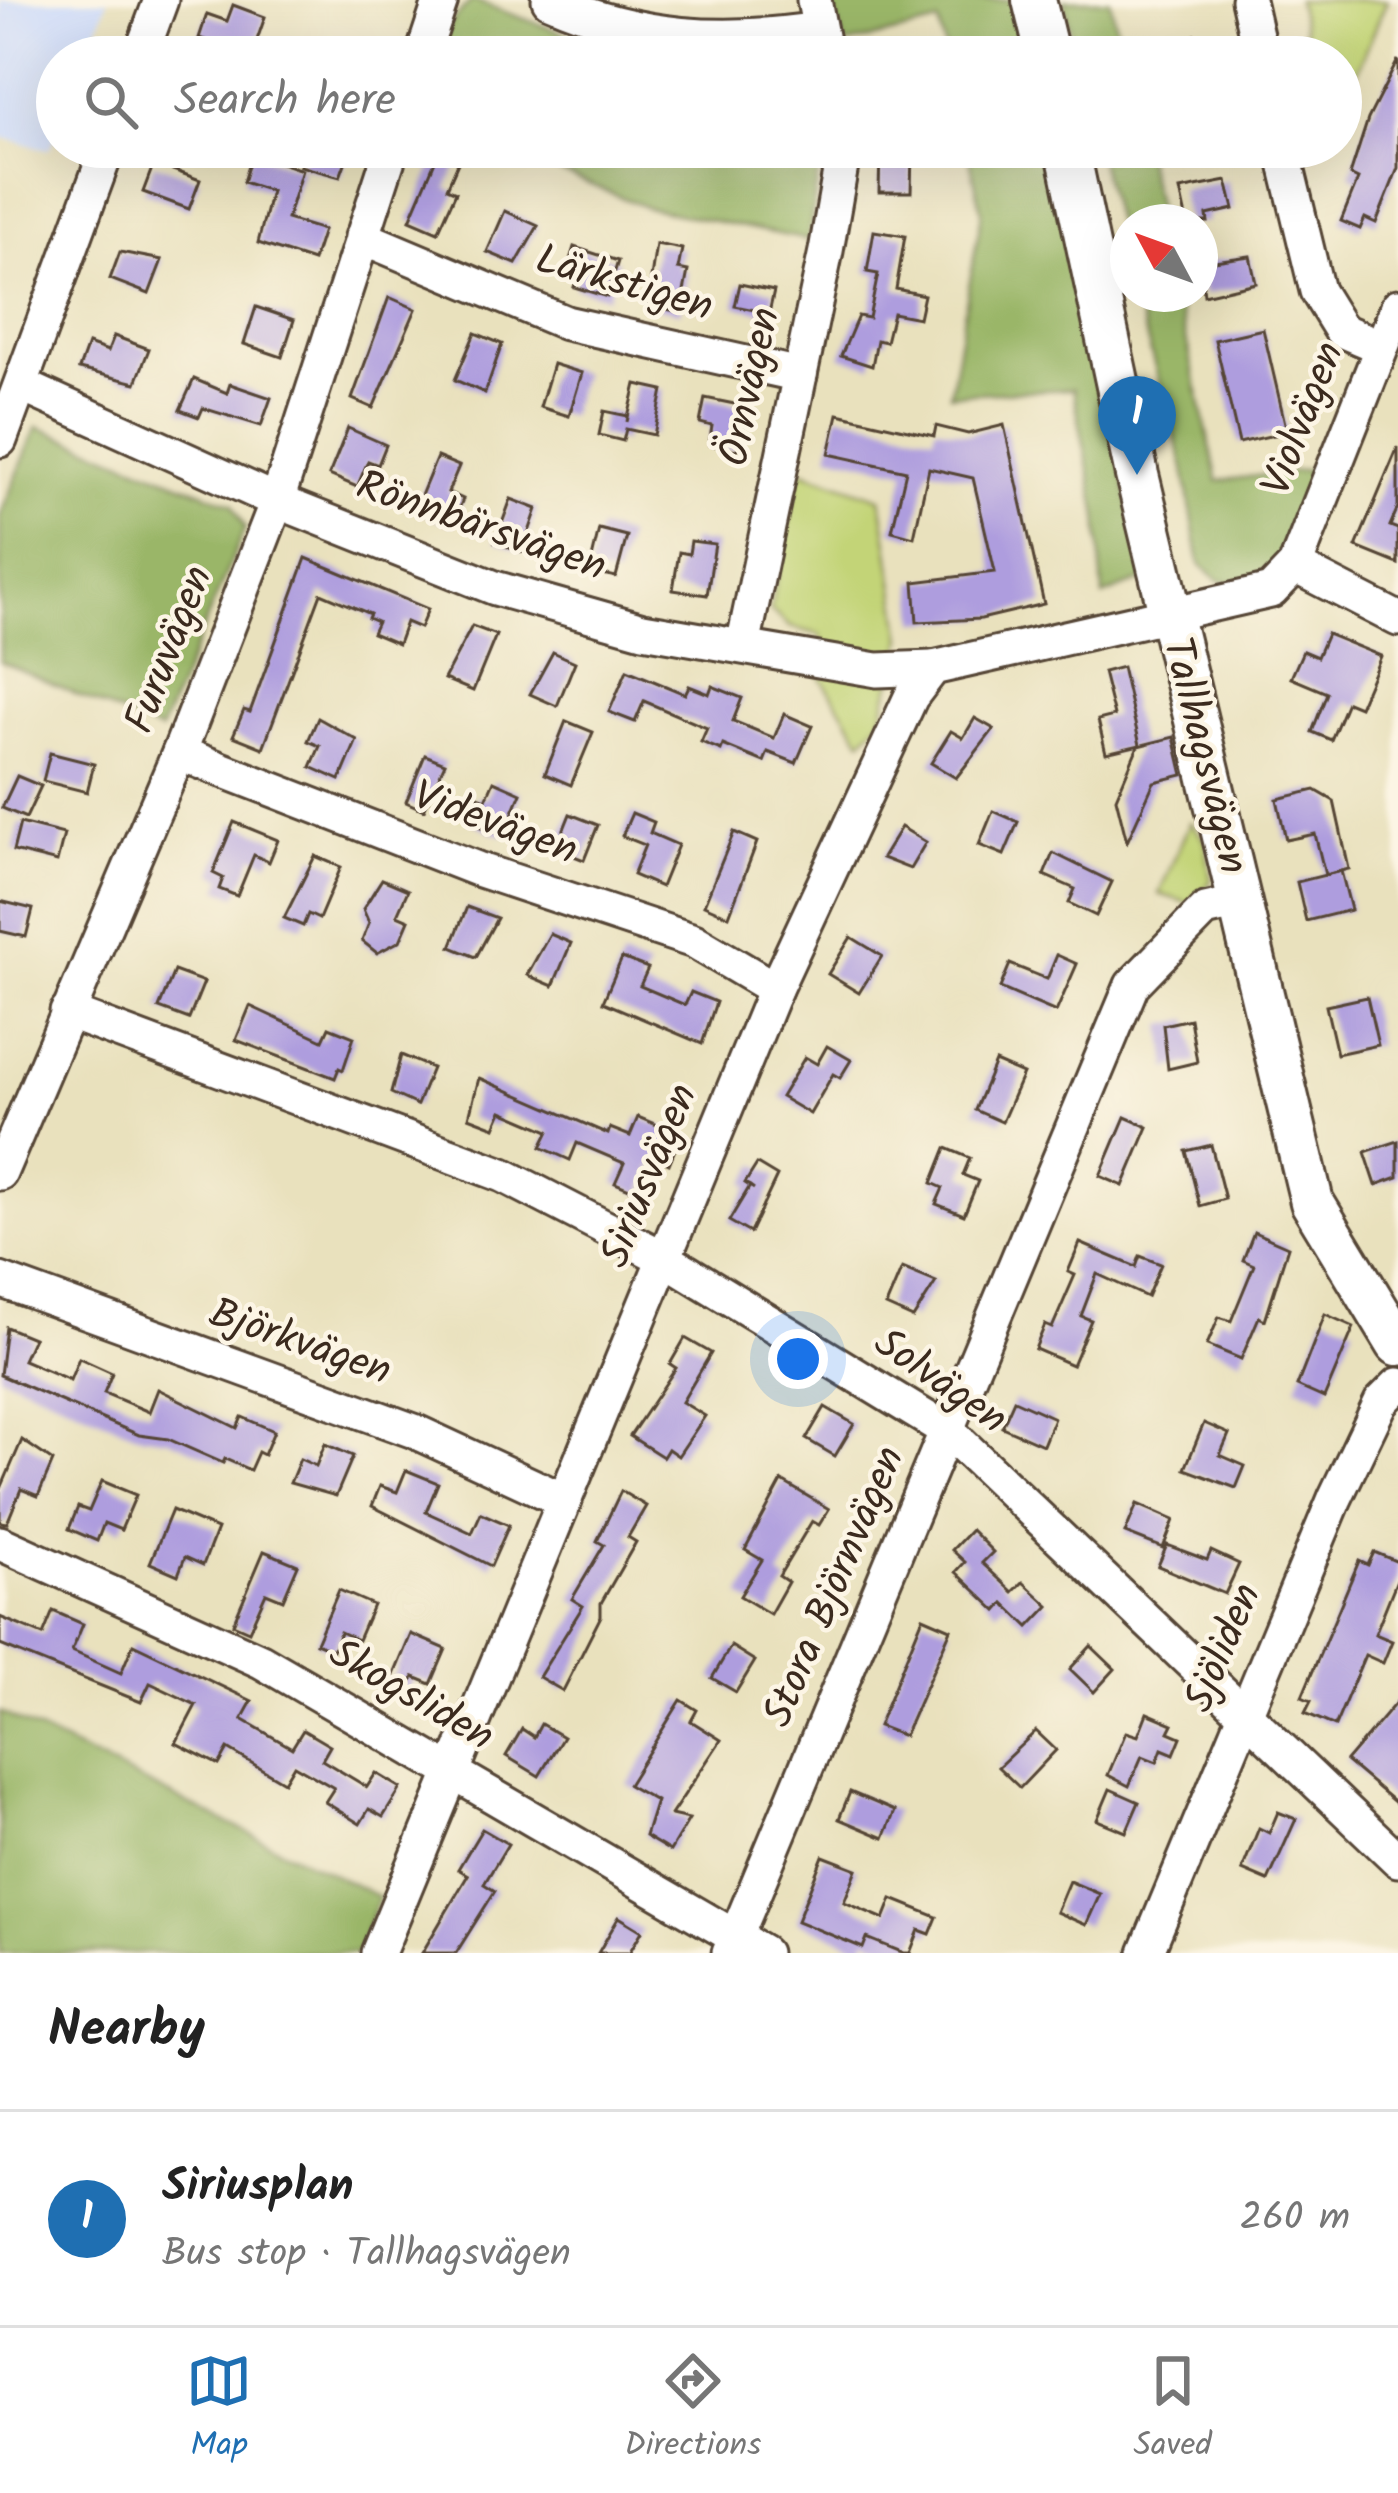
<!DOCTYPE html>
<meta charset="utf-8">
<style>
:root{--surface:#fff;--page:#f2f2f2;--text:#222;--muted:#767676;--line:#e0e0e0;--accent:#1f6fb2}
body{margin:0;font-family:Kalam,sans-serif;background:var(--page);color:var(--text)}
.compass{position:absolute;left:1110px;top:204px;width:108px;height:108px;border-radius:50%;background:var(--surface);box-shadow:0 12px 48px #0002;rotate:311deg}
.you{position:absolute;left:798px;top:1359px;width:42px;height:42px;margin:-30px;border:9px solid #fff;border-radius:50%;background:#1a73e8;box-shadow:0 0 0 18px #1a73e833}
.badge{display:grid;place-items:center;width:78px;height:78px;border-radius:50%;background:var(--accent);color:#fff;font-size:39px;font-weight:700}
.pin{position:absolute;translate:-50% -99px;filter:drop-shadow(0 3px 6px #0008)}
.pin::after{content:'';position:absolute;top:63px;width:42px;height:36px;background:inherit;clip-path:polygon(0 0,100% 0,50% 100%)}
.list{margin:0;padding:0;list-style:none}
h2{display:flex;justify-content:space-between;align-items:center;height:156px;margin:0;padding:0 48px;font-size:51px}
h2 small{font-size:39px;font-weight:400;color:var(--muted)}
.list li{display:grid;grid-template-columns:78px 1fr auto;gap:36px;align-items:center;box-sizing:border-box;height:216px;padding:0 48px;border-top:3px solid var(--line)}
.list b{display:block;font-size:45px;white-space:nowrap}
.list p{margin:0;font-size:39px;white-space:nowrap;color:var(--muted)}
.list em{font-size:39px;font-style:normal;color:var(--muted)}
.icon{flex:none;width:66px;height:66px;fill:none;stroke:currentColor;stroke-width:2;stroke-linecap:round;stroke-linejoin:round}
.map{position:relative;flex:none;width:1398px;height:1953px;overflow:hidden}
.search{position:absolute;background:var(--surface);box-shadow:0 12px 48px #0002;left:36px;right:36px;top:36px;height:132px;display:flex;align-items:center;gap:30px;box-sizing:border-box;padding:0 42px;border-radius:66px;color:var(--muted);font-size:45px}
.sheet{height:372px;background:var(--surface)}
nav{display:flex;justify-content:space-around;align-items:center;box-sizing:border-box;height:168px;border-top:3px solid var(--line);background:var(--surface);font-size:33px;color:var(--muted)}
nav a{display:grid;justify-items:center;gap:6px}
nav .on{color:var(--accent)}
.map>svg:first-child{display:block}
.built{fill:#cddbfa}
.green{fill:#c3d477;stroke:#7f7f4a;stroke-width:3}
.forest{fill:#9ab668;stroke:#6a7043;stroke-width:3}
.building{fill:#ae9dde}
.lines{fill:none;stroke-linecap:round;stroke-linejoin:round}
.minor-casing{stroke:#554536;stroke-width:39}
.major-casing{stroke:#554536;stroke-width:48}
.minor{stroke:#fff;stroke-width:33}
.major{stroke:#fff;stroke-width:42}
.labels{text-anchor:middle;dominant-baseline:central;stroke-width:9;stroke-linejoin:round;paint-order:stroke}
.street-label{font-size:42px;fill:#3b2a1e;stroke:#fcf5e5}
</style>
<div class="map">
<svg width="1398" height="1953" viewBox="0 0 1398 1953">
<rect width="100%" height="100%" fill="#fcf5e5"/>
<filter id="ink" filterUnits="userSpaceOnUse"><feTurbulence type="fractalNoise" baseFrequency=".00833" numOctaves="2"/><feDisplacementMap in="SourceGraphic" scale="24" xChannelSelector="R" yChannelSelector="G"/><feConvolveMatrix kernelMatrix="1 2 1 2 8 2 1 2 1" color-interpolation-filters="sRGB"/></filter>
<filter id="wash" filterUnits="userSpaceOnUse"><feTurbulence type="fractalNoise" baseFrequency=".004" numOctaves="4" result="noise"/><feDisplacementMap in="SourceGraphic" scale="48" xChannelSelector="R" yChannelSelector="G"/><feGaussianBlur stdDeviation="2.7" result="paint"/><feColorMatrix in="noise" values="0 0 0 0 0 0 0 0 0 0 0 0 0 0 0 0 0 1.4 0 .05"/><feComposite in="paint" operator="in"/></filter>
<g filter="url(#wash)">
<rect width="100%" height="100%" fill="#e9e1bd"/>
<!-- built -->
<path class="built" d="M0 0H108L86 57H57V129L49 150 0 137Z"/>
<!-- green -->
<g class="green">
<path d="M1297 0H1387L1341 109V57H1310Z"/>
<path d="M800 470 881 498 903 639 881 719 862 740 820 676 821 635 790 627 770 610Z"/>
<path d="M1190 822 1205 840 1211 881 1192 904 1159 894Z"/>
</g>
<!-- forest -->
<g class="forest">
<path d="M472 0 585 41 707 57H440L449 25Z"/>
<path d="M831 0H1018L1033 57H947L939 23 845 45Z"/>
<path d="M1064 0H1110L1123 57H1076Z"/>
<path d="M500 147H822L808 240 645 207Z"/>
<path d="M967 147H1053L1145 579 1103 596 1098 515 1073 389 950 394 982 212Z"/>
<path d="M1096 147H1143L1160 222H1128V272Z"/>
<path d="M1134 294H1176L1218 481 1311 469 1289 558 1259 583 1220 581 1200 564 1184 468Z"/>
<path d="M37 427 233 504 245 528 160 731 0 661V516Z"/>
<path d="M0 1712 379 1897 357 1953H0Z"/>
</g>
<g id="blocks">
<!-- building -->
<g class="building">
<path d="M233 5 265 17 251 57 216 52 219 45 199 38 207 14 227 21Z"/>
<path d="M1195 35 1200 57H1137L1136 49Z"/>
<path d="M1398 60V168L1376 223 1365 218 1360 229 1341 221 1358 179 1350 175 1368 119Z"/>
<path d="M307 147H351L340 177 300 166Z"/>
<path d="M441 147H465L447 188 456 192 438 232 410 220Z"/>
<path d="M880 151H912L911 192H879Z"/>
<path d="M252 153 302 170 287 219 323 230 313 261 258 243 271 191 243 182Z"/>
<path d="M154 163 200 180 189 209 143 192Z"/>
<path d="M1227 181 1234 209 1207 215 1208 222H1187L1180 190Z"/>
<path d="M505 211 538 226 516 264 487 252Z"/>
<path d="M874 231 905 236 896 289 924 295 919 318 893 313 886 342 877 340 872 366 841 356 858 316 869 318 878 274 867 272Z"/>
<path d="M656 244 682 249 678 269 688 271 680 312 647 305Z"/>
<path d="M574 247 618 261 607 297 574 287 580 270 568 266Z"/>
<path d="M120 252 162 260 149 294 110 279Z"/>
<path d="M1250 256 1256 283 1204 295 1200 263Z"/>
<path d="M740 284 774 291 769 313 735 306Z"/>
<path d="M389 297 416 309 373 408 352 399Z"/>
<path d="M256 307 294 320 282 357 244 344Z"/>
<path d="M1263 329 1287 432 1239 443 1215 340Z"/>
<path d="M475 333 502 344 485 393 455 380Z"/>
<path d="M114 336 149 349 136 383 79 369 88 344 108 351Z"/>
<path d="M553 364 582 373 569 416 540 407Z"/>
<path d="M194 379 227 393 230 384 271 398 261 426 203 408 199 417 180 410Z"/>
<path d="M636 384 663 390 654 435 626 429 623 441 599 435 604 411 628 416 627 422Z"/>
<path d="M705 398 749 407 737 450 709 445 712 426 700 423Z"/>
<path d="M838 414 934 436 936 426 968 434 1004 425 1044 604 981 619 917 622 914 582 995 572 973 478 929 468 914 537 892 531 906 471 829 454Z"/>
<path d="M348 428 386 445 378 465 368 461 357 487 329 475Z"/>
<path d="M1398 447V507L1390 526 1398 529V564L1356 547Z"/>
<path d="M437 457 459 466 448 492 463 499 452 525 415 510Z"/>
<path d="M511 499 537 509 522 552 495 542Z"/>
<path d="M599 529 627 536 616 577 589 571Z"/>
<path d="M691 541 715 544 707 595 673 590 679 552 689 554Z"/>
<path d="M306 558 428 609 420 628 406 622 398 644 372 633 377 622 368 618 370 614 321 593 263 748 233 736 244 710 250 712Z"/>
<path d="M472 626 496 635 473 691 444 679Z"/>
<path d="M1327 634 1381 656 1359 707 1347 702 1331 740 1312 732 1327 693 1291 678 1303 651 1317 657Z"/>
<path d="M553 652 575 662 557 706 530 694Z"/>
<path d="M1122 667 1140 745 1106 753 1098 720 1114 716 1103 672Z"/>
<path d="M627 670 685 694 689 686 709 694 712 686 742 698 733 721 774 738 784 714 812 726 796 763 768 752 764 762 723 745 721 750 701 742 707 728 644 701 635 722 609 712Z"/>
<path d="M318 718 357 740 340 780 311 767 320 746 308 741Z"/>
<path d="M975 718 994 729 956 778 931 763 951 731 963 738Z"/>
<path d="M566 721 593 732 571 785 545 774Z"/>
<path d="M1174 737 1183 775 1154 782 1127 842 1116 798 1138 746Z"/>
<path d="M50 753 94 764 87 792 43 781Z"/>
<path d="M425 755 445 763 424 810 406 802Z"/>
<path d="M17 776 41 786 26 818 2 808Z"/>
<path d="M494 781 521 793 503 836 468 821 478 796 486 799Z"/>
<path d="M1315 790 1334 801 1349 869 1325 875 1315 834 1286 840 1277 799Z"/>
<path d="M993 811 1018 822 1004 855 979 845Z"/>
<path d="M632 813 654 822 650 833 678 845 661 887 633 875 645 845 622 836Z"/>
<path d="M570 814 598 825 584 860 556 849Z"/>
<path d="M234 822 278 840 269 862 254 855 237 896 219 889 223 878 213 873Z"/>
<path d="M20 823 64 834 57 862 13 851Z"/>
<path d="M901 827 926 842 910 869 882 858Z"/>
<path d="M734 832 757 842 729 916 704 905Z"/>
<path d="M1053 853 1112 882 1096 916 1069 903 1075 889 1044 875Z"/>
<path d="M315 856 341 867 319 919 308 914 303 926 284 918Z"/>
<path d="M1341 871 1351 910 1306 921 1297 882Z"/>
<path d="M382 879 408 890 397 915 409 920 400 941 377 953 362 941 369 923 363 909Z"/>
<path d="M0 901 33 909 26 937 0 931Z"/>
<path d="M467 907 497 918 476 957 451 947Z"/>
<path d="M550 934 571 943 553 986 527 975Z"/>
<path d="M851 937 882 956 859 993 828 974Z"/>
<path d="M1057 955 1077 964 1056 1012 1000 988 1010 964 1047 979Z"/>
<path d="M622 958 648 968 640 986 685 1005 691 992 716 1002 702 1044 603 1002Z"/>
<path d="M174 971 204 982 189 1019 159 1008Z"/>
<path d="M1367 997 1378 1045 1337 1054 1326 1006Z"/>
<path d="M250 1006 323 1040 329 1027 354 1037 343 1070 339 1068 335 1078 236 1040Z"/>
<path d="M1190 1019 1197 1062 1168 1069 1163 1025Z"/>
<path d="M827 1046 851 1060 840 1078 833 1074 810 1114 781 1097 805 1057 817 1064Z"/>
<path d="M401 1055 432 1068 417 1105 391 1093Z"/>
<path d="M995 1062 1023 1074 1002 1122 975 1110Z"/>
<path d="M479 1078 608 1134 610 1128 630 1136 638 1117 681 1135 669 1164 656 1158 641 1194 615 1183 624 1163 577 1143 570 1160 541 1147 549 1131 502 1111 495 1127 469 1117Z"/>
<path d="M1125 1117 1148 1127 1123 1186 1100 1176Z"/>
<path d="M1398 1141V1177L1376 1185 1365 1152Z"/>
<path d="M1211 1145 1225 1199 1200 1206 1186 1151Z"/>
<path d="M946 1148 970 1158 963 1175 978 1181 964 1215 936 1204 943 1188 932 1183Z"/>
<path d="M757 1164 777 1176 750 1233 729 1221 750 1186 754 1189 745 1183Z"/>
<path d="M1254 1232 1288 1247 1265 1320 1259 1317 1241 1359 1207 1345 1219 1317 1231 1321 1254 1265 1243 1260Z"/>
<path d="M1080 1243 1136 1267 1140 1256 1161 1264 1147 1297 1097 1274 1081 1316 1091 1320 1072 1365 1035 1349 1045 1325 1052 1328 1075 1275 1068 1272Z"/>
<path d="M902 1268 936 1282 913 1318 886 1306Z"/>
<path d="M1325 1314 1354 1327 1324 1398 1297 1386Z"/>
<path d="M6 1327 33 1338 23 1360 70 1380 79 1358 112 1373 104 1393 149 1412 158 1389 237 1428 242 1417 274 1431 264 1455 258 1452 250 1470 225 1459 223 1463 168 1439 139 1435 0 1375Z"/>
<path d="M685 1338 711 1353 682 1402 705 1416 678 1456 668 1449 663 1457 630 1436 676 1368 670 1364Z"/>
<path d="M1014 1400 1054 1418 1043 1445 1002 1427Z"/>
<path d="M825 1407 854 1424 835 1456 806 1439Z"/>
<path d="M1204 1423 1229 1434 1220 1455 1245 1466 1236 1488 1185 1469Z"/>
<path d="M22 1440 53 1461 38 1496 21 1489 7 1523 0 1522V1491Z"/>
<path d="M325 1444 353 1456 336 1496 290 1483 300 1459 316 1466Z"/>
<path d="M406 1470 438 1483 426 1512 472 1533 481 1513 509 1525 491 1566 372 1506 380 1486 397 1492Z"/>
<path d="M102 1481 136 1495 121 1530 104 1523 97 1541 69 1529 78 1507 89 1511Z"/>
<path d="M782 1481 829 1509 819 1525 812 1521 779 1576 788 1582 770 1614 740 1596 762 1560 745 1550Z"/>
<path d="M621 1491 646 1506 628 1537 636 1542 601 1603V1616L563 1691 539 1677 583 1606 572 1599 604 1545 597 1541Z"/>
<path d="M1137 1504 1174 1520 1163 1548 1125 1533Z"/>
<path d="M172 1510 217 1529 203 1565 185 1557 178 1575 150 1563Z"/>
<path d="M971 1530 993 1552 982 1563 1013 1592 1023 1582 1049 1606 1029 1627 1004 1603 997 1611 956 1572 965 1562 952 1550Z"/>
<path d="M1167 1545 1207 1560 1211 1551 1239 1564 1225 1594 1158 1566Z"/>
<path d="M264 1551 298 1565 283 1600 266 1593 249 1631 233 1624Z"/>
<path d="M1374 1552 1398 1562V1577L1375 1634 1392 1641 1383 1663 1365 1655 1335 1726 1305 1713 1311 1701 1302 1697 1359 1561 1368 1565Z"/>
<path d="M339 1590 373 1605 358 1640 340 1632 333 1650 316 1643Z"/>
<path d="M53 1611 83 1624 72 1651 121 1673 133 1644 252 1701 242 1719 292 1748 303 1730 330 1746 322 1760 367 1787 376 1773 401 1788 383 1817 369 1809 360 1824 325 1802 334 1788 294 1765 284 1782 228 1749 219 1765 176 1743 196 1705 150 1683 141 1702 0 1645V1617L43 1635Z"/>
<path d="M923 1617 951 1629 904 1736 878 1726Z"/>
<path d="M411 1634 446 1649 431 1684 414 1677 406 1694 389 1687Z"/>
<path d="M731 1646 755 1661 736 1692 712 1678Z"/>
<path d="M1091 1646 1115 1669 1094 1692 1070 1669Z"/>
<path d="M681 1700 697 1710 691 1721 721 1740 671 1815 689 1819 670 1851 645 1836 656 1801 628 1785Z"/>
<path d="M1398 1700V1805L1346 1761Z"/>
<path d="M1147 1713 1173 1724 1169 1732 1181 1737 1174 1754 1162 1749 1157 1762 1142 1756 1129 1786 1108 1775 1126 1732 1138 1736Z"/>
<path d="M541 1724 563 1737 539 1776 506 1756 522 1729 534 1737Z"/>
<path d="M1036 1731 1056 1750 1020 1788 998 1767Z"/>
<path d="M1110 1789 1139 1802 1126 1832 1097 1820Z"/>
<path d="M850 1792 895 1811 884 1838 839 1819Z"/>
<path d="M1278 1812 1296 1819 1268 1881 1242 1870 1259 1828 1269 1833Z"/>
<path d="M482 1829 508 1844 484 1884 495 1891 456 1953H422L468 1875 458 1869Z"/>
<path d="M823 1856 857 1869 844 1902 884 1919 892 1899 937 1917 930 1934 919 1930 910 1953H904L867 1938 863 1948 797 1921Z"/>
<path d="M1069 1881 1100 1894 1086 1925 1056 1912Z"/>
<path d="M619 1917 642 1931 629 1953H598Z"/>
</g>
</g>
</g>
<g filter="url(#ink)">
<use href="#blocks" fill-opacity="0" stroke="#554536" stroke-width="3"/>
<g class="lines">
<defs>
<g id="minor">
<path d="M549 0C638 39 724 43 818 29"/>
<path d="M814 0 825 57"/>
<path d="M1248 0 1261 57"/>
<path d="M140 57 161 0"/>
<path d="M422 57 441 0"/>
<path d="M1282 147 1317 291 1341 330 1381 347"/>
<path d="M362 237 566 323 800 375"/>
<path d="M23 386 277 501 495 588 643 630 877 670 933 668"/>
<path d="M0 440 108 147"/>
<path d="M1295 566 1398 619"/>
<path d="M743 646 826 251 841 166 838 147"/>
<path d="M179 753 477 869 694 941 775 989"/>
<path d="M67 1012 503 1175 664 1258 949 1432 1398 1860"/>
<path d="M0 1173 179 753 277 501 392 147"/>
<path d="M0 1280 414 1431 565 1501"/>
<path d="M0 1543 261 1661 763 1953"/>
<path d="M378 1953 775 989 911 697 933 668 1271 591 1295 566 1398 306"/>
<path d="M729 1953 1132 985 1205 910 1240 902"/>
<path d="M1146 1953 1335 1498 1381 1402 1398 1385"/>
</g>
<g id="major">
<path d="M1034 0 1048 57"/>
<path d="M1067 147 1137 475 1312 1202 1398 1344"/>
</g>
</defs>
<!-- minor casing -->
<use href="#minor" class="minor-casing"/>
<!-- major casing -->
<use href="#major" class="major-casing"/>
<!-- minor -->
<use href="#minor" class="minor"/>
<!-- major -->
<use href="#major" class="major"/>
</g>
</g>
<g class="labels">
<!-- street labels -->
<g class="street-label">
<text transform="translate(624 284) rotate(16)">Lärkstigen</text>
<text transform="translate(751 387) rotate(-78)">Örnvägen</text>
<text transform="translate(1304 419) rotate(-69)">Violvägen</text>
<text transform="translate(481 527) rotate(19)">Rönnbärsvägen</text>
<text transform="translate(170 650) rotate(-69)">Furuvägen</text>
<text transform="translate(1204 756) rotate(76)">Tallhagsvägen</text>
<text transform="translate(495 824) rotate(20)">Videvägen</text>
<text transform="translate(650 1176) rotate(-68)">Siriusvägen</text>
<text transform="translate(300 1343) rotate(19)">Björkvägen</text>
<text transform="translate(940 1382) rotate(35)">Solvägen</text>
<text transform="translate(835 1587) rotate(-67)">Stora Björnvägen</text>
<text transform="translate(1224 1648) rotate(-67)">Sjöliden</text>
<text transform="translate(411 1696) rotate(30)">Skogsliden</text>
</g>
</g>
</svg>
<svg class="compass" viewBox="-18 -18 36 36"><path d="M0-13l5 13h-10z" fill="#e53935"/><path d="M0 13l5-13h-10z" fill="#767676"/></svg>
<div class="you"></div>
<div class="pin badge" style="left:1137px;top:475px">1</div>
<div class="search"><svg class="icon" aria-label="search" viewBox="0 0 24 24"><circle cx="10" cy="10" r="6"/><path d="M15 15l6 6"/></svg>Search here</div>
</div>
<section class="sheet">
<h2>Nearby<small></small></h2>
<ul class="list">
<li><span class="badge">1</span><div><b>Siriusplan</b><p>Bus stop · Tallhagsvägen</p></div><em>260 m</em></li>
</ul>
</section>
<nav>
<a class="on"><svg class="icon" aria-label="map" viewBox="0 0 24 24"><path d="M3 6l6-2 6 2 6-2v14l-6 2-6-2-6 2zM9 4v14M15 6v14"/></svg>Map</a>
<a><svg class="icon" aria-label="directions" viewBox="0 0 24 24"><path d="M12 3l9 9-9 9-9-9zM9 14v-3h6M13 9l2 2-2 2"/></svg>Directions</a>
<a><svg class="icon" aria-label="saved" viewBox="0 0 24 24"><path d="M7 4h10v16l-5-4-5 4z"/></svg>Saved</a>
</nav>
